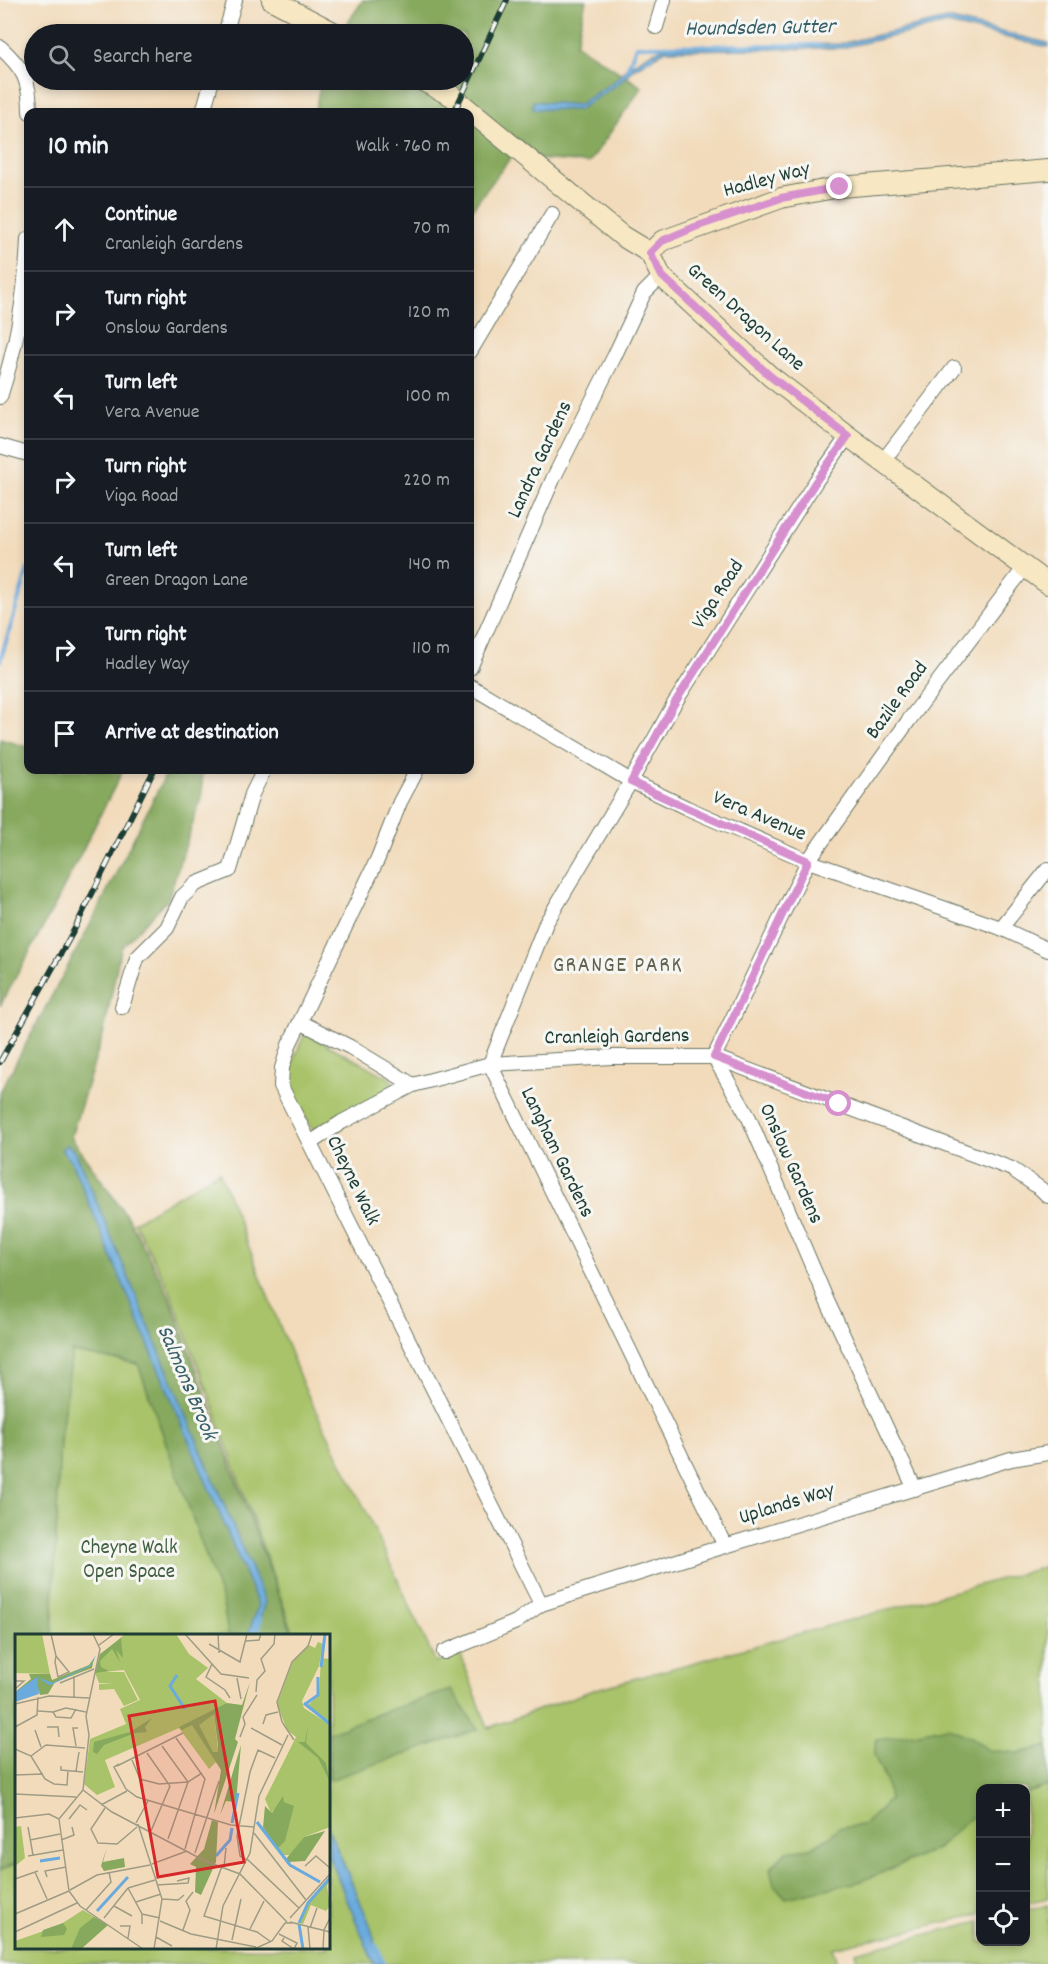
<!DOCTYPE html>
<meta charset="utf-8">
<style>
:root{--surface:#171b24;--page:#242831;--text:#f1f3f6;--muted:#9ea1a6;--line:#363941}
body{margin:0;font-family:Dekko,sans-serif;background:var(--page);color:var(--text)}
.controls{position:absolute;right:18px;bottom:18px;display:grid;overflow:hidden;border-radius:12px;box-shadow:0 3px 9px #0003}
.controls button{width:54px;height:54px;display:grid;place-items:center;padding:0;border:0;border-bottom:2px solid var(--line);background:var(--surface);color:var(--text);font:30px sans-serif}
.stop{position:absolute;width:18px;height:18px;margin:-14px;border:4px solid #d690ce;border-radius:50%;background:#fff}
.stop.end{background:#d690ce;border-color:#fff;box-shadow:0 2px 6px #0008}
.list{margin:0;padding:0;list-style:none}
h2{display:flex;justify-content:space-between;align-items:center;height:78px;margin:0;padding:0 24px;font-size:26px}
h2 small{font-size:20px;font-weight:400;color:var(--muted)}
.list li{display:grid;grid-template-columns:39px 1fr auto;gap:18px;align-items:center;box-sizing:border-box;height:84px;padding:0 24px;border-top:2px solid var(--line)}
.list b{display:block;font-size:22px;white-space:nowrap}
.list p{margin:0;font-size:20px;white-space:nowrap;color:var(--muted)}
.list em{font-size:20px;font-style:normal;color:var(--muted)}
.icon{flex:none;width:33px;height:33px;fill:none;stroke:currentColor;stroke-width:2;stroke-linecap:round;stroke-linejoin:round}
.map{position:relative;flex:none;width:1048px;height:1964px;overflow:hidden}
.search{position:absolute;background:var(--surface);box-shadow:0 3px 9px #0003;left:24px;top:24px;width:450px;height:66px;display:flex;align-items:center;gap:15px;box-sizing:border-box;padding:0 21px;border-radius:33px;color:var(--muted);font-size:22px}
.panel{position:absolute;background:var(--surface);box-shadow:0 3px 9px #0003;left:24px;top:108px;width:450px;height:666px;border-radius:12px}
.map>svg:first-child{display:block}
.green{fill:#a8c369;stroke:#64804e;stroke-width:1.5}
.forest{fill:#86a95d;stroke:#527348;stroke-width:1.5}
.water{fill:#6aaadd;stroke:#447488;stroke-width:1.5}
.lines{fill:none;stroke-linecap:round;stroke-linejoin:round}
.stream{stroke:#6aaadd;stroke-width:4}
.street-casing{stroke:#697463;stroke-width:16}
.secondary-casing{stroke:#697463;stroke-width:22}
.street{stroke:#fff;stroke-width:14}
.secondary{stroke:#f7e8c3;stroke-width:20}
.rail-casing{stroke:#1f3d34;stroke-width:6}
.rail{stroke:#f6f6f2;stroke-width:4;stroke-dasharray:11;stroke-linecap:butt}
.route{stroke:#d690ce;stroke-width:8}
.labels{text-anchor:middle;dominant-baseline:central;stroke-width:6;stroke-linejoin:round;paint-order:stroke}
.street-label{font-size:21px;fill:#1f3d34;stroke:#f6f6f2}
.park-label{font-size:21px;fill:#415e41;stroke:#f6f6f2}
.water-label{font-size:22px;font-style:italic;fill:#365e67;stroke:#f6f6f2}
.neighbourhood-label{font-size:22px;letter-spacing:1.5px;fill:#646350;stroke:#f6f6f2}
.inset-river{fill:none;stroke:#6aaadd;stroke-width:3}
.inset-road{fill:none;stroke:#9e9c85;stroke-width:1.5}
.view{fill:#d62828;fill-opacity:0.15;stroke:#d62828;stroke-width:3}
.inset-edge{fill:none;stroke:#1f3d34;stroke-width:3}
</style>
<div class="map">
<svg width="1048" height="1964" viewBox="0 0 1048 1964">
<rect width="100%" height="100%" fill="#f6f6f2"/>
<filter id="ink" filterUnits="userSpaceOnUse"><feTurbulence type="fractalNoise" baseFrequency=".0167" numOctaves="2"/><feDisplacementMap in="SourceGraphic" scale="12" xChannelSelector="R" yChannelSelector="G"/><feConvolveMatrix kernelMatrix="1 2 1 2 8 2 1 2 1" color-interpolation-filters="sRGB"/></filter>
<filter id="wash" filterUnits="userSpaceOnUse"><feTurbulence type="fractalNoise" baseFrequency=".008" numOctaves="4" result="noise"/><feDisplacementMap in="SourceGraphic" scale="24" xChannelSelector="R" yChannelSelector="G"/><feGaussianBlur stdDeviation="1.35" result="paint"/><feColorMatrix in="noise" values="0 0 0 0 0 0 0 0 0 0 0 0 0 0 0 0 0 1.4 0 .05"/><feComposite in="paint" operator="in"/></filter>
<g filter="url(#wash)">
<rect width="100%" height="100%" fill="#f2dbbb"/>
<!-- green -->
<g class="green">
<path d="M305 1033 388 1077 395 1085 393 1093 313 1131C303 1112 288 1091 291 1069 293 1057 301 1044 305 1033Z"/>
<path d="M219 1171 303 1385 365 1509 436 1663 460 1653 488 1728 596 1689 1048 1566V1898L1026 1903V1788H980V1914L833 1948 837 1964H0V1854L16 1845V1948H328V1636L294 1635 206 1387 171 1293 134 1222Z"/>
<path d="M82 1277 169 1295 293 1635 52 1636 60 1439Z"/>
<path d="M1048 1905V1964H858L855 1952 980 1921V1942H1026V1910Z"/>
</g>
<!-- forest -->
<g class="forest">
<path d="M363 0H586L576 44 642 87 589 163 511 157 470 212V112H315L321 80H464V34H340Z"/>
<path d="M0 739 28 747V770H123L53 909 0 1006Z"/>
<path d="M168 770H202V795L168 899 121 948 104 1031 71 1137 130 1221 169 1295 293 1635H228L223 1604 138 1364 72 1352 60 1439 52 1635 16 1636V1863L0 1871V1092L90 925Z"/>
<path d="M451 1690 478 1729 329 1780V1733L377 1714Z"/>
<path d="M947 1727 972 1738 988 1750 1019 1753 1048 1746V1786L1026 1793V1788H980V1812L964 1823 937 1849 862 1881 786 1898 774 1885 770 1869 787 1851 811 1848 830 1836 839 1827 864 1825 889 1800 886 1781 874 1755 877 1739 914 1734Z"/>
</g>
<!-- water -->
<g class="water">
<path d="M947 19 1048 43V47L947 24 841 48 666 50 633 69 619 83 578 110 533 109V101L578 105 616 80 626 68 647 55 663 48 839 44Z"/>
<path d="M67 1144 76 1153 265 1602 255 1635H248L258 1605 71 1161 61 1150Z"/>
<path d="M329 1830 369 1922 382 1964H374L329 1857Z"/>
</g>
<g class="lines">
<!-- stream -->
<g class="stream">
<path d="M627 70 636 46 819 45"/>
<path d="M0 661 28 569"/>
<path d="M257 1636 260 1618"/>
<path d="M376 1945 384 1964"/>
</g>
</g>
</g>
<g filter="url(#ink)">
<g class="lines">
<defs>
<g id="street">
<path d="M656 27 664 0"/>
<path d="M225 34 235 0"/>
<path d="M0 47C24 69 30 80 30 112"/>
<path d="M203 112 212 80"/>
<path d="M470 352 552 214"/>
<path d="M0 397C17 345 26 294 28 239"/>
<path d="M0 446 28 454"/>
<path d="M883 461 954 368"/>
<path d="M470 668 553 479 614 357 644 293 661 276"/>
<path d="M470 686 631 781 687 808 808 861 1001 928 1048 950"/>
<path d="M417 770 400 802 378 858 289 1045 282 1068 281 1086 541 1604"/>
<path d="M1001 928 1048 869"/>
<path d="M122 1007 137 958 167 928 182 897 196 884 230 870 252 794 264 770"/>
<path d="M300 1022 350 1047 413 1085"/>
<path d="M310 1143 342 1122 413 1085 490 1064 612 1057H714L1012 1169 1041 1189 1048 1196"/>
<path d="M915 1489 827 1301 749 1118 714 1057 808 861 909 720 1025 567"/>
<path d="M725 1546 490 1064 546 923 631 781 674 704 816 481 848 436"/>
<path d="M444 1652 516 1622 541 1604 725 1546 1011 1459 1048 1453"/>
</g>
<g id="secondary">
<path d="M272 0 337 34"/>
<path d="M421 80 452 96 622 236 650 253 661 276 770 376 848 436 1048 584"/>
<path d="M650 253 662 241 781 198 840 187 1048 170"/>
</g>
</defs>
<!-- street casing -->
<use href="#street" class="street-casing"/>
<!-- secondary casing -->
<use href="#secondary" class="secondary-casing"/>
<!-- street -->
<use href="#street" class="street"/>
<!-- secondary -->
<use href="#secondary" class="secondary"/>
<defs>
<g id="rail">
<path d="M454 112 507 0"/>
<path d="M0 1062 74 930 154 770"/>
</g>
</defs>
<!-- rail casing -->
<use href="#rail" class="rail-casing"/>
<!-- rail -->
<use href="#rail" class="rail"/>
</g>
</g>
<g class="lines" filter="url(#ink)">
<!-- route -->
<path class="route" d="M839 1104 714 1057 808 861 687 808 631 782 674 704 816 481 848 436 770 376 662 276 650 253 662 241 695 227 781 198 840 187"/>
</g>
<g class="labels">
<!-- street labels -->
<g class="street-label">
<text transform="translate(767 181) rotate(-15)">Hadley Way</text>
<text transform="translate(745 318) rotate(42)">Green Dragon Lane</text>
<text transform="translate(541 460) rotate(-65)">Landra Gardens</text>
<text transform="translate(719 595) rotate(-57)">Viga Road</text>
<text transform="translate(898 701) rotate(-54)">Bazile Road</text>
<text transform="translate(759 817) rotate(23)">Vera Avenue</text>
<text transform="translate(617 1038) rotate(-1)">Cranleigh Gardens</text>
<text transform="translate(556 1153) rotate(64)">Langham Gardens</text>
<text transform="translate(790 1164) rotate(66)">Onslow Gardens</text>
<text transform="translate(352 1181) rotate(64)">Cheyne Walk</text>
<text transform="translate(787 1505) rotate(-17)">Uplands Way</text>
</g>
<!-- park labels -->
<g class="park-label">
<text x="129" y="1549">Cheyne Walk<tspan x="129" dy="24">Open Space</tspan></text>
</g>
<!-- water labels -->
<g class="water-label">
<text transform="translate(760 29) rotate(-1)">Houndsden Gutter</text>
<text transform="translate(186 1383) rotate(67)">Salmons Brook</text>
</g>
<!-- neighbourhood labels -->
<g class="neighbourhood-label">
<text x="618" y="966">GRANGE PARK</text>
</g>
</g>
<!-- overview -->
<g transform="translate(15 1634)">
<rect width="315" height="315" fill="#f2dbbb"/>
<path d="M0 0H27L35 40 0 39ZM110 0H161L174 20 193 34 181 45 212 69 199 79 204 125 194 135 164 94 90 126 100 153 82 161 69 150 75 105 111 90 105 75 125 66 109 36 89 38H109L123 66 109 72 99 55 84 56V50L99 49H84L80 39 85 21ZM303 8 308 10 304 32 287 67 289 74 315 91V193L289 203 275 221H268L262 212 265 170 256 179 250 165 281 103 272 96 262 70 278 27 294 11 300 14ZM306 24 315 25V89L291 73 304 61ZM6 192 10 224 0 232V193ZM315 245 312 252 315 272 311 277 296 271 288 290 285 289 293 269ZM68 276 93 291 66 315H0V307L43 292Z" fill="#a8c369"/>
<path d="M106 4 108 24 101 16 105 28 97 15 85 27 86 33 94 37 80 39 85 20ZM79 24 77 34 40 48 33 60 25 61 20 47 0 58 16 45 14 40H35L37 46 74 31ZM235 48 220 105 223 108 199 180 206 136 177 91 167 96 164 93 212 69 227 71ZM199 80 203 111V118H198L184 91ZM137 84 130 93 132 98 120 99 89 111 82 120 78 118 79 108 115 98ZM293 91 291 109 311 129 315 148 303 124 283 108H290ZM226 111 221 168 211 167 205 181ZM268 162 269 168 279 172 270 207 263 214 271 225 289 203 310 197 290 227 274 228 263 216 248 193 250 172 257 179ZM197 186 203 188 201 228 186 261 180 258 181 233 175 230 189 215ZM92 213 88 228 109 224 110 233 89 237 86 232ZM79 283 93 291 66 315H56L65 294ZM48 289 52 295 49 301 26 303 28 296Z" fill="#86a95d" fill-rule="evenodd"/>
<path d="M81 21 79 26 75 32 38 50 34 51 22 43 24 60 0 68V58L22 43 38 49 75 31Z" fill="#6aaadd"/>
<path class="inset-river" d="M306 33 310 0M162 41 155 52 170 75M289 69 315 90M289 71 303 61V43M242 188 275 231 305 248M217 189 223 159M201 222 215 206 217 194M25 227 45 224M82 277 113 243M284 289 293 269 315 244M284 290 288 315"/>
<path class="inset-road" d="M36 0 41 22M170 0 206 40 234 44M203 0 204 19M231 7 244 6 246 0M194 10 225 28 232 0M84 11 99 0M41 22 54 38 43 43 40 28ZM197 30 191 43 210 56 215 64M59 42V63M222 44 226 65M0 47H9L0 55M45 49 79 35M241 58 242 46 250 37 246 25 259 10 260 0M0 70 34 62 74 64M23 77 38 78 51 74 71 78M38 78 41 83 56 84 61 75M248 90 251 81 263 78M0 93 22 81 23 63M32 93H43L44 103M236 94 267 111M20 96 26 113M225 103 230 90 228 83 242 61M161 104 190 145 170 215M279 106 267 88 262 68 277 28 293 12 297 0M61 112 58 94H63M147 112 173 148 153 205M0 115 16 122 30 145 39 150 52 151 53 137M132 119 155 152 136 197M16 122 31 111 70 114M117 126 125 145 144 150 173 148 187 139M104 130 99 133 111 155 122 163 216 191 239 193M46 132V136L68 138M102 132 168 99M61 137 64 118M0 141 28 140M68 156 97 178 190 227 225 240 272 288M68 156 74 101 71 82 85 15 78 0M0 160 61 163M86 171 112 157M90 174 76 195 83 209 102 210 122 193M0 184 34 180 44 185M54 185 65 171 72 176M121 189 133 167M123 190 147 265 139 315M13 193 18 221M239 199 291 266M15 206 45 200M46 206 59 201 57 193M180 219 204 147M13 222 48 216M232 225 284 274M232 226 225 222 222 202 235 138 243 116 260 124M137 230 172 217M207 232 189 282 242 298 256 308M290 232 301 222 315 234M209 233 211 214M20 238 32 265M32 243 30 237 51 233M0 245 23 237M142 251 173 249 174 244 162 247M113 254 127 280V290M113 254 140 246M55 256 82 241 135 231M54 257 44 185 68 156M54 257 65 272 128 315M147 265 163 266 169 261M121 268 146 260M99 272 117 282M71 276 96 248 94 238M0 280 54 257M127 280 145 284M89 284 113 254M275 284 315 240M145 287 176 300 241 313M275 288 315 298M105 292H115L113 304M293 293 295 315M295 294 302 274M235 295 249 267M168 296 175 276 171 267 178 258M0 298 62 269M264 300 282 309 279 315M141 303 157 312M269 304 267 307 279 315M217 306 226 265M201 315 208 272 235 219 244 162 273 101M239 315 257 307 270 289H277M308 315 309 296 315 284"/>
<path class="view" d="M200 67 229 228 143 243 114 82Z"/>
<rect width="315" height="315" class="inset-edge"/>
</g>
</svg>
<div class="controls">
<button>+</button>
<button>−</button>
<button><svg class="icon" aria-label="locate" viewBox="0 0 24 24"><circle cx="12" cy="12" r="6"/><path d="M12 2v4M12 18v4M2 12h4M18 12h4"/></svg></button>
</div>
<div class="stop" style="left:839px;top:1104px"></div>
<div class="stop end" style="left:840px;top:187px"></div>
<div class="search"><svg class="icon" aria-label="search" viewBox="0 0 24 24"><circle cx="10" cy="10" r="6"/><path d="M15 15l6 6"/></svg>Search here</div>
<section class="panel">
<h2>10 min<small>Walk · 760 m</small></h2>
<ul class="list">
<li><svg class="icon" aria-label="ahead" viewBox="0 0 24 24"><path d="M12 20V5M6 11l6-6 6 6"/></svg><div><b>Continue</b><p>Cranleigh Gardens</p></div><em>70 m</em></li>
<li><svg class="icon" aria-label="right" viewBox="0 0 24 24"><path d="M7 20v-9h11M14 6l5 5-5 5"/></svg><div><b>Turn right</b><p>Onslow Gardens</p></div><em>120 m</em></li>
<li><svg class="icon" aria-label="left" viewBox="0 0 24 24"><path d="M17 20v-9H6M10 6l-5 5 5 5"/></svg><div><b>Turn left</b><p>Vera Avenue</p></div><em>100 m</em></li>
<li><svg class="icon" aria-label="right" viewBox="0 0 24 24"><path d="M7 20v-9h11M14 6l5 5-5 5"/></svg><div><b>Turn right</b><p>Viga Road</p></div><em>220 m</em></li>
<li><svg class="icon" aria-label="left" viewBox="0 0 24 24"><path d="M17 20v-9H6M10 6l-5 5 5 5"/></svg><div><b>Turn left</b><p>Green Dragon Lane</p></div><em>140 m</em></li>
<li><svg class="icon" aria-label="right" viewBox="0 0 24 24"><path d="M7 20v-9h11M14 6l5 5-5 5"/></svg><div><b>Turn right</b><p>Hadley Way</p></div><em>110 m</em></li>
<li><svg class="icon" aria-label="arrive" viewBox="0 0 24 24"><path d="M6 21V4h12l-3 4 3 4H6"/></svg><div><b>Arrive at destination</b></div></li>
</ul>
</section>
</div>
